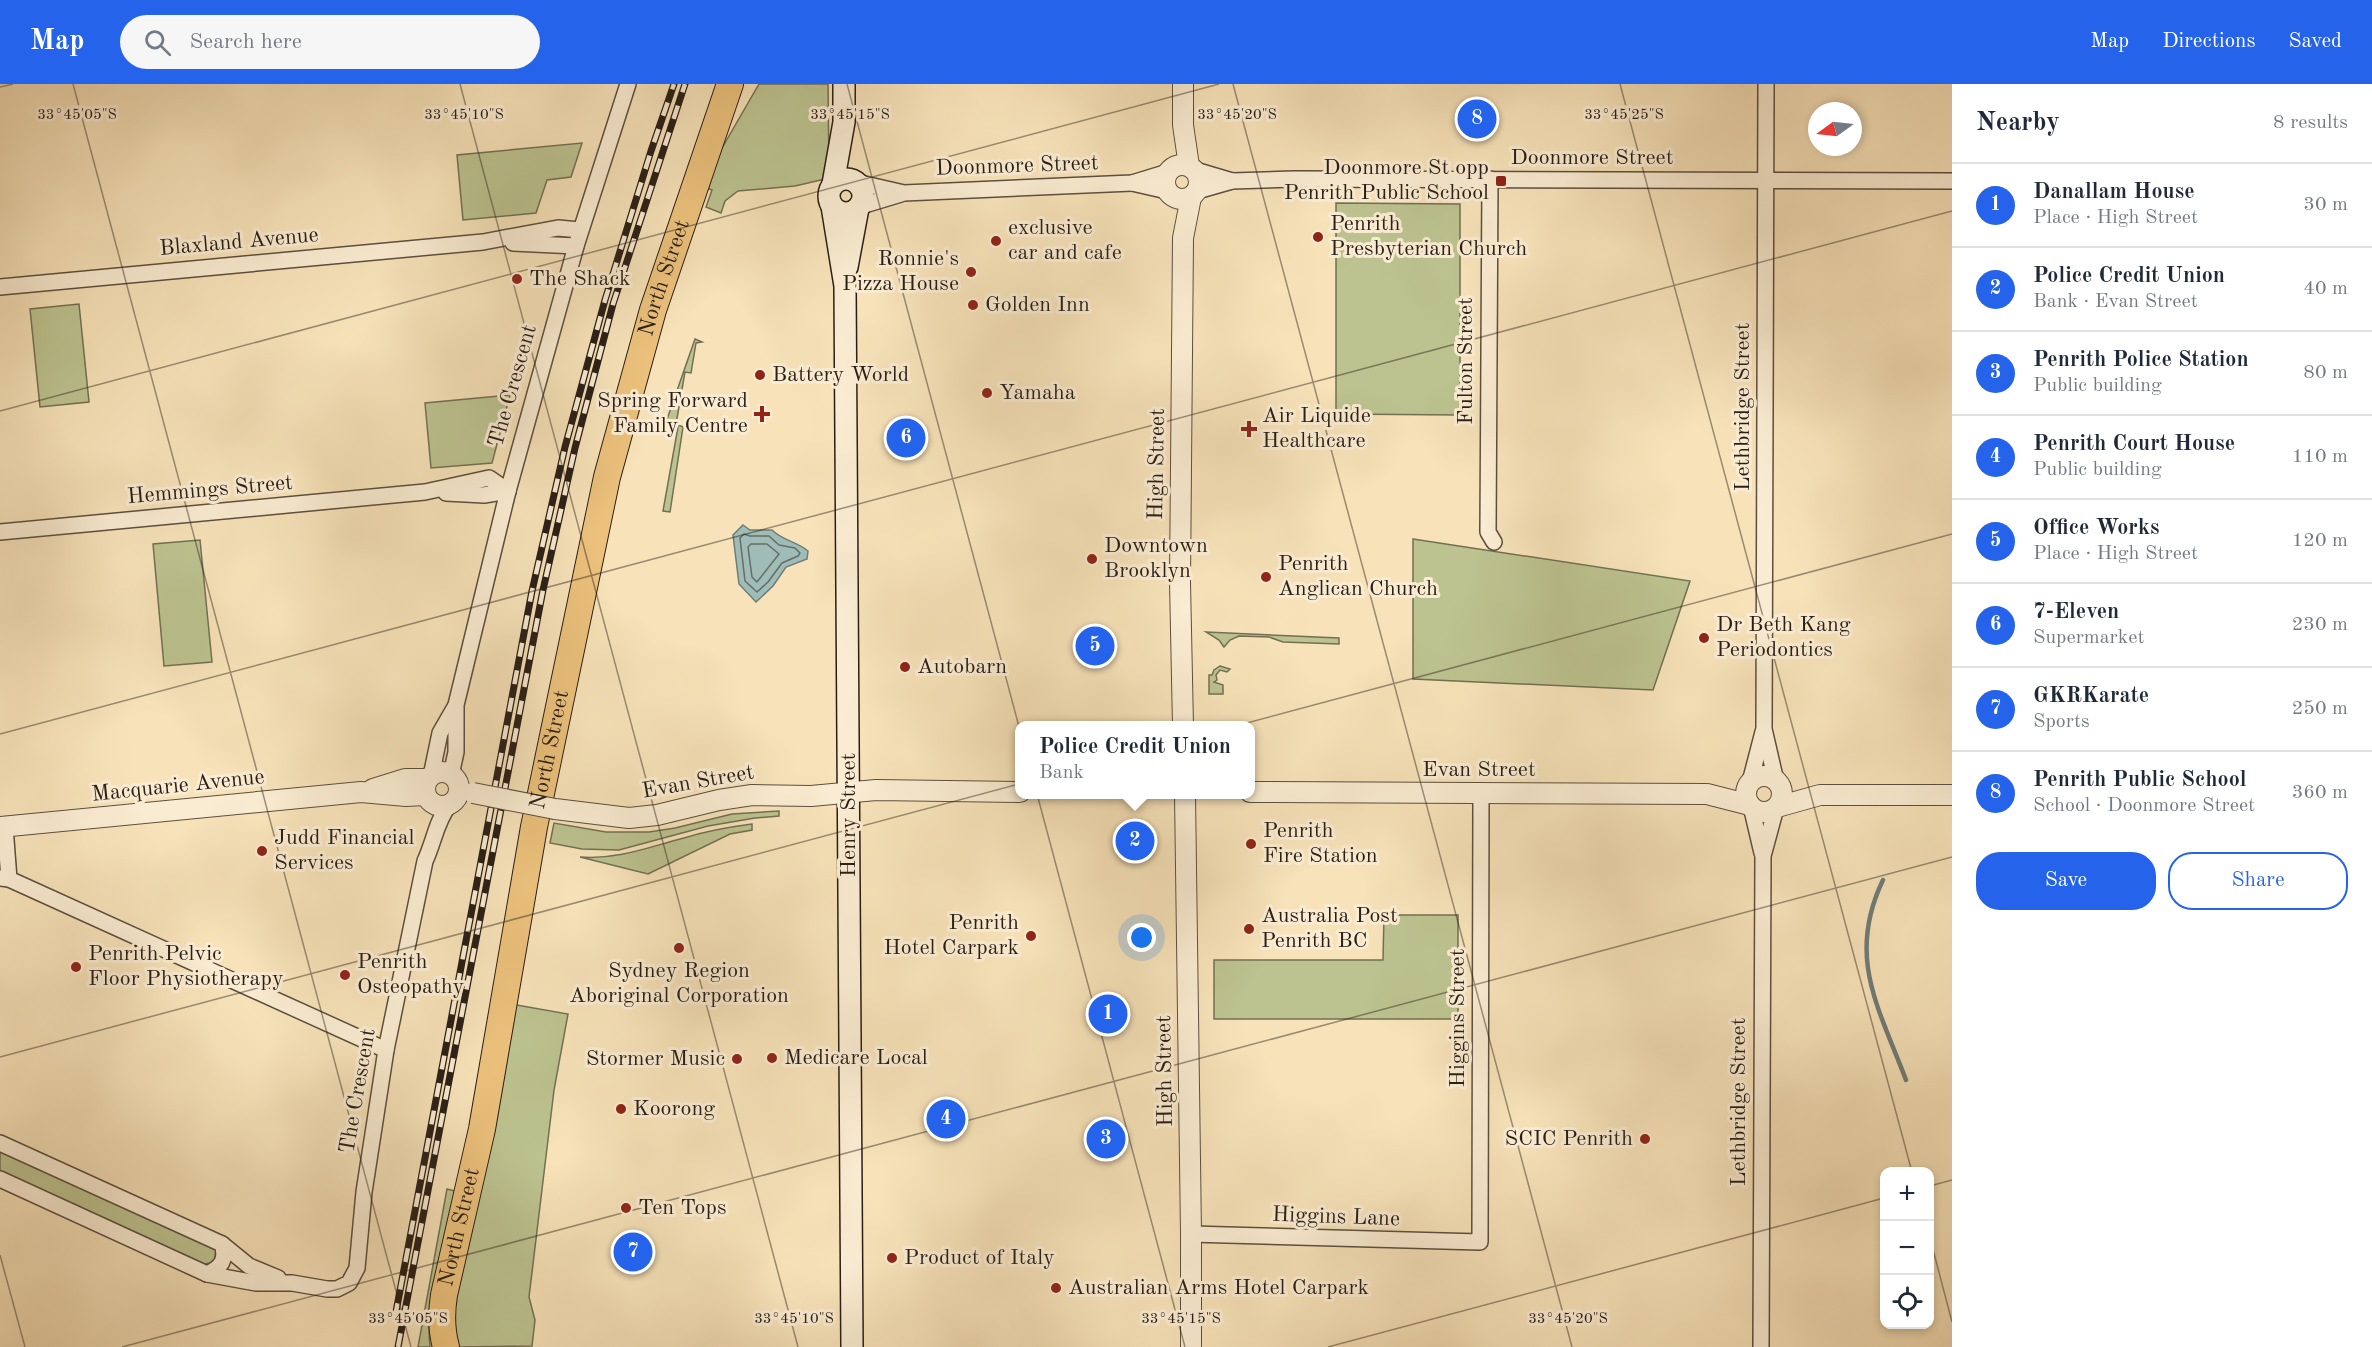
<!DOCTYPE html>
<meta charset="utf-8">
<style>
:root{--surface:#fff;--page:#f6f6f7;--text:#1f2937;--muted:#747a83;--line:#e0e1e3;--accent:#2563eb}
body{margin:0;font-family:"Old Standard TT",serif;background:var(--page);color:var(--text)}
.controls{position:absolute;right:18px;bottom:18px;display:grid;overflow:hidden;border-radius:12px;box-shadow:0 3px 9px #0003}
.controls button{width:54px;height:54px;display:grid;place-items:center;padding:0;border:0;border-bottom:2px solid var(--line);background:var(--surface);color:var(--text);font:30px sans-serif}
.compass{position:absolute;left:1808px;top:18px;width:54px;height:54px;border-radius:50%;background:var(--surface);box-shadow:0 3px 9px #0003;rotate:255deg}
.you{position:absolute;left:1142px;top:854px;width:21px;height:21px;margin:-15px;border:4px solid #fff;border-radius:50%;background:#1a73e8;box-shadow:0 0 0 9px #1a73e833}
.badge{display:grid;place-items:center;width:39px;height:39px;border-radius:50%;background:var(--accent);color:#fff;font-size:20px;font-weight:700}
.pin{position:absolute;translate:-50% -50%;border:3px solid #fff;box-shadow:0 2px 6px #0006}
.popup{position:absolute;left:1015px;top:637px;width:240px;height:78px;box-sizing:border-box;display:grid;place-content:center;border-radius:12px;background:var(--surface);filter:drop-shadow(0 2px 4px #0005);font-size:20px;white-space:nowrap;color:var(--muted)}
.popup b{font-size:22px;color:var(--text)}
.popup::after{content:'';position:absolute;left:50%;top:100%;margin-left:-12px;border:12px solid transparent;border-top-color:var(--surface)}
.list{margin:0;padding:0;list-style:none}
h2{display:flex;justify-content:space-between;align-items:center;height:78px;margin:0;padding:0 24px;font-size:26px}
h2 small{font-size:20px;font-weight:400;color:var(--muted)}
.list li{display:grid;grid-template-columns:39px 1fr auto;gap:18px;align-items:center;box-sizing:border-box;height:84px;padding:0 24px;border-top:2px solid var(--line)}
.list b{display:block;font-size:22px;white-space:nowrap}
.list p{margin:0;font-size:20px;white-space:nowrap;color:var(--muted)}
.list em{font-size:20px;font-style:normal;color:var(--muted)}
.actions{display:flex;gap:12px;padding:18px 24px}
.actions a{flex:1;padding:14px 0;border:2px solid var(--accent);border-radius:24px;text-align:center;font-size:21px;color:var(--accent)}
.actions .main{background:var(--accent);color:#fff}
.icon{flex:none;width:33px;height:33px;fill:none;stroke:currentColor;stroke-width:2;stroke-linecap:round;stroke-linejoin:round}
.map{position:relative;flex:none;width:1952px;height:1263px;overflow:hidden}
header{display:flex;align-items:center;gap:36px;box-sizing:border-box;height:84px;padding:0 30px;background:var(--accent);color:#fff}
header strong{font-size:28px}
nav{display:flex;gap:33px;margin-inline-start:auto;font-size:21px}
.search{width:420px;height:54px;background:var(--page);display:flex;align-items:center;gap:15px;box-sizing:border-box;padding:0 21px;border-radius:33px;color:var(--muted);font-size:22px}
main{display:flex}
aside{flex:1;background:var(--surface)}
.map>svg:first-child{display:block}
.green{fill:#bcc390;stroke:#727053;stroke-width:1.5}
.water{fill:#9fbcb7;stroke:#707d77;stroke-width:1.5}
.lines{fill:none;stroke-linecap:round;stroke-linejoin:round}
.shore{stroke:#646d66;stroke-width:1.5}
.stream{stroke:#707d77;stroke-width:4.5}
.minor-casing{stroke:#5c4f3f;stroke-width:18}
.tertiary-casing{stroke:#5c4f3f;stroke-width:22}
.secondary-casing{stroke:#291e16;stroke-width:24}
.trunk-casing{stroke:#291e16;stroke-width:28}
.minor{stroke:#faecd2;stroke-width:15}
.tertiary{stroke:#faecd2;stroke-width:20}
.secondary{stroke:#faecd2;stroke-width:21}
.trunk{stroke:#ecc17c;stroke-width:26}
.rail-casing{stroke:#291e16;stroke-width:7}
.rail{stroke:#faecd2;stroke-width:4.5;stroke-dasharray:14;stroke-linecap:butt}
.tertiary-bridge-casing{stroke:#5c4f3f;stroke-width:22;stroke-linecap:butt}
.tertiary-bridge{stroke:#faecd2;stroke-width:20}
.ticks{fill:none;stroke:#291e16;stroke-width:1.5;stroke-opacity:0.45}
.poi-dot{fill:#8f2418;stroke:#faecd2;stroke-width:2}
.labels{text-anchor:middle;dominant-baseline:central;stroke-width:6;stroke-linejoin:round;paint-order:stroke}
.street-label{font-size:22px;fill:#291e16;stroke:#faecd2}
.poi-label{font-size:22px;fill:#291e16;stroke:#faecd2;text-anchor:start}
.ticks-label{font-size:15px;text-anchor:middle;fill:#291e16;stroke:#faecd2;stroke-width:6;stroke-linejoin:round;paint-order:stroke}
</style>
<header>
<strong>Map</strong>
<div class="search"><svg class="icon" aria-label="search" viewBox="0 0 24 24"><circle cx="10" cy="10" r="6"/><path d="M15 15l6 6"/></svg>Search here</div>
<nav><a>Map</a><a>Directions</a><a>Saved</a></nav>
</header>
<main>
<div class="map">
<svg width="1952" height="1263" viewBox="0 0 1952 1263">
<rect width="100%" height="100%" fill="#f7e2b9"/>
<filter id="stains"><feTurbulence type="fractalNoise" baseFrequency=".00333" numOctaves="4"/><feColorMatrix values="0 0 0 0 .2 0 0 0 0 .09 0 0 0 0 .02 0 0 0 .5 -.17"/></filter>
<radialGradient id="worn" r=".72"><stop offset=".6" stop-color="#630" stop-opacity="0"/><stop offset="1" stop-color="#630" stop-opacity=".3"/></radialGradient>
<!-- green -->
<g class="green">
<path d="M759 0H828L829 88 825 95 795 102 738 107 725 117 721 129 706 123 712 106 704 103 714 78Z"/>
<path d="M582 59 571 93 547 96 536 129 463 136 457 71Z"/>
<path d="M1336 119 1460 120V331L1336 330Z"/>
<path d="M79 220 89 318 40 323 30 225Z"/>
<path d="M695 255 702 258 696 259 691 289 685 288 676 340 683 343 670 428 663 427 678 343 665 341Z"/>
<path d="M510 311 492 379 431 384 425 319Z"/>
<path d="M1413 455 1690 497 1653 606 1413 595Z"/>
<path d="M200 456 212 578 164 582 153 460Z"/>
<path d="M1206 548 1339 554V560L1283 558 1269 553 1239 552 1230 556 1224 563 1219 556Z"/>
<path d="M1220 582 1230 585 1227 588 1220 586 1216 591 1217 596 1214 598 1223 601V610H1209V591H1212L1214 586Z"/>
<path d="M779 727V732L755 734 708 742 619 766 582 765 550 759 554 739 606 748H649L675 744 732 730Z"/>
<path d="M752 740V746L730 750 648 790 580 773C618 776 648 763 684 754 706 747 729 743 752 740Z"/>
<path d="M1384 831H1458V935H1214V876H1383Z"/>
<path d="M511 920 568 930 554 1006 529 1213 535 1236 532 1262 456 1263 449 1246Z"/>
<path d="M0 1067 216 1165 215 1175 211 1179 204 1180 0 1087Z"/>
<path d="M447 1105 455 1107 428 1232 430 1263H418Z"/>
</g>
<!-- water -->
<path class="water" d="M743 441 750 446H772C783 457 796 457 808 467L807 475 786 483 773 502 756 518 739 500 733 451Z"/>
<g class="lines">
<!-- shore -->
<g class="shore">
<path d="M744 450 750 452H769L779 461 795 464 800 469 798 472 782 479 768 498 757 508 745 497 740 454Z"/>
<path d="M751 460H767L779 470 757 498 752 493 748 463Z"/>
</g>
<!-- stream -->
<path class="stream" d="M1883 796C1846 873 1879 924 1906 996"/>
<defs>
<g id="minor">
<path d="M1766 0 1764 645 1776 697"/>
<path d="M1195 86 1232 97"/>
<path d="M1490 95 1488 448 1494 458"/>
<path d="M856 98 904 109 1132 99 1168 88"/>
<path d="M1132 99 1167 107"/>
<path d="M1197 107 1232 97 1294 95 1952 97"/>
<path d="M858 123 901 110"/>
<path d="M513 159 576 162"/>
<path d="M0 203 483 158 558 144 580 146"/>
<path d="M446 409 484 411 508 407"/>
<path d="M0 448 425 408 489 394 508 407"/>
<path d="M451 691 456 668V621L508 407 576 162 628 0"/>
<path d="M431 692 440 649 455 623"/>
<path d="M1750 698 1763 648"/>
<path d="M1751 722 1762 769"/>
<path d="M5 743 9 795"/>
<path d="M0 794 9 795 386 966"/>
<path d="M0 1059 222 1160C227 1175 222 1183 207 1190"/>
<path d="M0 1095 207 1190 256 1199H292L327 1205H337L349 1199 357 1184 364 1108 386 966 425 777C434 758 436 738 449 721"/>
<path d="M1191 1150 1480 1158 1481 710"/>
<path d="M222 1160 249 1182 278 1194"/>
<path d="M1761 1263 1763 772 1776 724"/>
</g>
<g id="tertiary">
<path d="M1183 0V41L1189 82"/>
<circle cx="1182" cy="98" r="17"/>
<path d="M1183 642 1180 498 1183 154 1191 113"/>
<circle cx="442" cy="705" r="17"/>
<circle cx="1764" cy="710" r="18"/>
<path d="M373 705 405 695H427"/>
<path d="M1250 708 1707 710 1750 721"/>
<path d="M1185 710 1191 1150V1263"/>
<path d="M1777 723 1820 711H1952"/>
<path d="M555 725 629 734 657 731 719 716 752 711 811 712 876 706 1020 708"/>
<path d="M0 743 361 708 406 712 425 711"/>
</g>
<g id="secondary">
<circle cx="846" cy="112" r="17"/>
<path d="M833 100 844 38V0"/>
<path d="M832 122 845 202 852 1263"/>
<path d="M847 183 858 124"/>
</g>
<g id="trunk">
<path id="s1" d="M446 1263C441 1245 441 1230 444 1211L482 1045 534 743 607 393 653 226 730 0"/>
</g>
</defs>
<!-- minor casing -->
<use href="#minor" class="minor-casing"/>
<!-- tertiary casing -->
<use href="#tertiary" class="tertiary-casing"/>
<!-- secondary casing -->
<use href="#secondary" class="secondary-casing"/>
<!-- trunk casing -->
<use href="#trunk" class="trunk-casing"/>
<!-- minor -->
<use href="#minor" class="minor"/>
<!-- tertiary -->
<use href="#tertiary" class="tertiary"/>
<!-- secondary -->
<use href="#secondary" class="secondary"/>
<!-- trunk -->
<use href="#trunk" class="trunk"/>
<defs>
<g id="rail">
<path d="M395 1233 532 507 565 363 605 216 651 67 674 0"/>
<path d="M398 1263 543 506 575 364 613 220 685 0"/>
</g>
</defs>
<!-- rail casing -->
<use href="#rail" class="rail-casing"/>
<!-- rail -->
<use href="#rail" class="rail"/>
<defs>
<path id="tertiary-bridge" d="M473 709 555 725"/>
</defs>
<!-- tertiary-bridge casing -->
<use href="#tertiary-bridge" class="tertiary-bridge-casing"/>
<!-- tertiary-bridge -->
<use href="#tertiary-bridge" class="tertiary-bridge"/>
</g>
<!-- ticks -->
<path class="ticks" d="M73 0 411 1263M460 0 798 1263M847 0 1185 1263M1233 0 1572 1263M1620 0 1912 1088M0 3 13 0M0 327 1219 0M0 650 1952 127M0 973 1952 450M1930 1102 1952 1096M1930 1154 1952 1238M0 1171 25 1263M122 1263 1952 773M1328 1263 1884 1114"/>
<!-- markers -->
<g class="poi-dot">
<rect x="1495" y="91" width="12" height="12" rx="3"/>
<circle cx="1318" cy="153" r="6"/>
<circle cx="996" cy="157" r="6"/>
<circle cx="971" cy="188" r="6"/>
<circle cx="517" cy="195" r="6"/>
<circle cx="973" cy="221" r="6"/>
<circle cx="760" cy="291" r="6"/>
<circle cx="987" cy="309" r="6"/>
<path d="M759 321h6v6h6v6h-6v6h-6v-6h-6v-6h6z"/>
<path d="M1246 336h6v6h6v6h-6v6h-6v-6h-6v-6h6z"/>
<circle cx="1092" cy="475" r="6"/>
<circle cx="1266" cy="493" r="6"/>
<circle cx="1704" cy="554" r="6"/>
<circle cx="905" cy="583" r="6"/>
<circle cx="1251" cy="760" r="6"/>
<circle cx="262" cy="767" r="6"/>
<circle cx="1249" cy="845" r="6"/>
<circle cx="1031" cy="852" r="6"/>
<circle cx="679" cy="864" r="6"/>
<circle cx="76" cy="883" r="6"/>
<circle cx="345" cy="891" r="6"/>
<circle cx="772" cy="974" r="6"/>
<circle cx="737" cy="975" r="6"/>
<circle cx="621" cy="1025" r="6"/>
<circle cx="1645" cy="1055" r="6"/>
<circle cx="626" cy="1124" r="6"/>
<circle cx="892" cy="1174" r="6"/>
<circle cx="1056" cy="1204" r="6"/>
</g>
<g class="labels">
<!-- street labels -->
<g class="street-label">
<text x="1592" y="74">Doonmore Street</text>
<text transform="translate(1017 82) rotate(-2)">Doonmore Street</text>
<text transform="translate(239 158) rotate(-5)">Blaxland Avenue</text>
<text stroke="none"><textPath href="#s1" startOffset="1094">North Street</textPath></text>
<text transform="translate(1466 277) rotate(-90)">Fulton Street</text>
<text transform="translate(513 302) rotate(-74)">The Crescent</text>
<text transform="translate(1743 323) rotate(-90)">Lethbridge Street</text>
<text transform="translate(1157 380) rotate(-89)">High Street</text>
<text transform="translate(210 406) rotate(-5)">Hemmings Street</text>
<text stroke="none"><textPath href="#s1" startOffset="608">North Street</textPath></text>
<text x="1479" y="686">Evan Street</text>
<text transform="translate(698 698) rotate(-10)">Evan Street</text>
<text transform="translate(178 702) rotate(-6)">Macquarie Avenue</text>
<text transform="translate(849 731) rotate(-90)">Henry Street</text>
<text transform="translate(1458 934) rotate(-90)">Higgins Street</text>
<text transform="translate(1165 987) rotate(-91)">High Street</text>
<text transform="translate(358 1007) rotate(-80)">The Crescent</text>
<text transform="translate(1739 1018) rotate(-90)">Lethbridge Street</text>
<text transform="translate(1336 1133) rotate(2)">Higgins Lane</text>
<text stroke="none"><textPath href="#s1" startOffset="122">North Street</textPath></text>
</g>
<!-- poi labels -->
<g class="poi-label">
<text x="1489" y="84" text-anchor="end">Doonmore St opp<tspan x="1489" dy="25">Penrith Public School</tspan></text>
<text x="1330" y="140">Penrith<tspan x="1330" dy="25">Presbyterian Church</tspan></text>
<text x="1008" y="144">exclusive<tspan x="1008" dy="25">car and cafe</tspan></text>
<text x="959" y="175" text-anchor="end">Ronnie's<tspan x="959" dy="25">Pizza House</tspan></text>
<text x="529" y="195">The Shack</text>
<text x="985" y="221">Golden Inn</text>
<text x="772" y="291">Battery World</text>
<text x="999" y="309">Yamaha</text>
<text x="748" y="317" text-anchor="end">Spring Forward<tspan x="748" dy="25">Family Centre</tspan></text>
<text x="1262" y="332">Air Liquide<tspan x="1262" dy="25">Healthcare</tspan></text>
<text x="1104" y="462">Downtown<tspan x="1104" dy="25">Brooklyn</tspan></text>
<text x="1278" y="480">Penrith<tspan x="1278" dy="25">Anglican Church</tspan></text>
<text x="1716" y="541">Dr Beth Kang<tspan x="1716" dy="25">Periodontics</tspan></text>
<text x="917" y="583">Autobarn</text>
<text x="1263" y="747">Penrith<tspan x="1263" dy="25">Fire Station</tspan></text>
<text x="274" y="754">Judd Financial<tspan x="274" dy="25">Services</tspan></text>
<text x="1261" y="832">Australia Post<tspan x="1261" dy="25">Penrith BC</tspan></text>
<text x="1019" y="839" text-anchor="end">Penrith<tspan x="1019" dy="25">Hotel Carpark</tspan></text>
<text x="88" y="870">Penrith Pelvic<tspan x="88" dy="25">Floor Physiotherapy</tspan></text>
<text x="357" y="878">Penrith<tspan x="357" dy="25">Osteopathy</tspan></text>
<text x="679" y="887" text-anchor="middle">Sydney Region<tspan x="679" dy="25">Aboriginal Corporation</tspan></text>
<text x="784" y="974">Medicare Local</text>
<text x="725" y="975" text-anchor="end">Stormer Music</text>
<text x="633" y="1025">Koorong</text>
<text x="1633" y="1055" text-anchor="end">SCIC Penrith</text>
<text x="638" y="1124">Ten Tops</text>
<text x="904" y="1174">Product of Italy</text>
<text x="1068" y="1204">Australian Arms Hotel Carpark</text>
</g>
</g>
<g class="ticks-label">
<text x="77" y="35">33°45'05"S</text>
<text x="464" y="35">33°45'10"S</text>
<text x="850" y="35">33°45'15"S</text>
<text x="1237" y="35">33°45'20"S</text>
<text x="1624" y="35">33°45'25"S</text>
<text x="408" y="1239">33°45'05"S</text>
<text x="794" y="1239">33°45'10"S</text>
<text x="1181" y="1239">33°45'15"S</text>
<text x="1568" y="1239">33°45'20"S</text>
</g>
<rect width="100%" height="100%" filter="url(#stains)"/>
<rect width="100%" height="100%" fill="url(#worn)"/>
</svg>
<div class="controls">
<button>+</button>
<button>−</button>
<button><svg class="icon" aria-label="locate" viewBox="0 0 24 24"><circle cx="12" cy="12" r="6"/><path d="M12 2v4M12 18v4M2 12h4M18 12h4"/></svg></button>
</div>
<svg class="compass" viewBox="-18 -18 36 36"><path d="M0-13l5 13h-10z" fill="#e53935"/><path d="M0 13l5-13h-10z" fill="#747a83"/></svg>
<div class="you"></div>
<div class="pin badge" style="left:1108px;top:930px">1</div>
<div class="pin badge" style="left:1135px;top:757px">2</div>
<div class="popup"><b>Police Credit Union</b>Bank</div>
<div class="pin badge" style="left:1106px;top:1055px">3</div>
<div class="pin badge" style="left:946px;top:1035px">4</div>
<div class="pin badge" style="left:1095px;top:562px">5</div>
<div class="pin badge" style="left:906px;top:354px">6</div>
<div class="pin badge" style="left:633px;top:1168px">7</div>
<div class="pin badge" style="left:1477px;top:35px">8</div>
</div>
<aside>
<h2>Nearby<small>8 results</small></h2>
<ul class="list">
<li><span class="badge">1</span><div><b>Danallam House</b><p>Place · High Street</p></div><em>30 m</em></li>
<li><span class="badge">2</span><div><b>Police Credit Union</b><p>Bank · Evan Street</p></div><em>40 m</em></li>
<li><span class="badge">3</span><div><b>Penrith Police Station</b><p>Public building</p></div><em>80 m</em></li>
<li><span class="badge">4</span><div><b>Penrith Court House</b><p>Public building</p></div><em>110 m</em></li>
<li><span class="badge">5</span><div><b>Office Works</b><p>Place · High Street</p></div><em>120 m</em></li>
<li><span class="badge">6</span><div><b>7-Eleven</b><p>Supermarket</p></div><em>230 m</em></li>
<li><span class="badge">7</span><div><b>GKRKarate</b><p>Sports</p></div><em>250 m</em></li>
<li><span class="badge">8</span><div><b>Penrith Public School</b><p>School · Doonmore Street</p></div><em>360 m</em></li>
</ul>
<div class="actions"><a class="main">Save</a><a>Share</a></div>
</aside>
</main>
